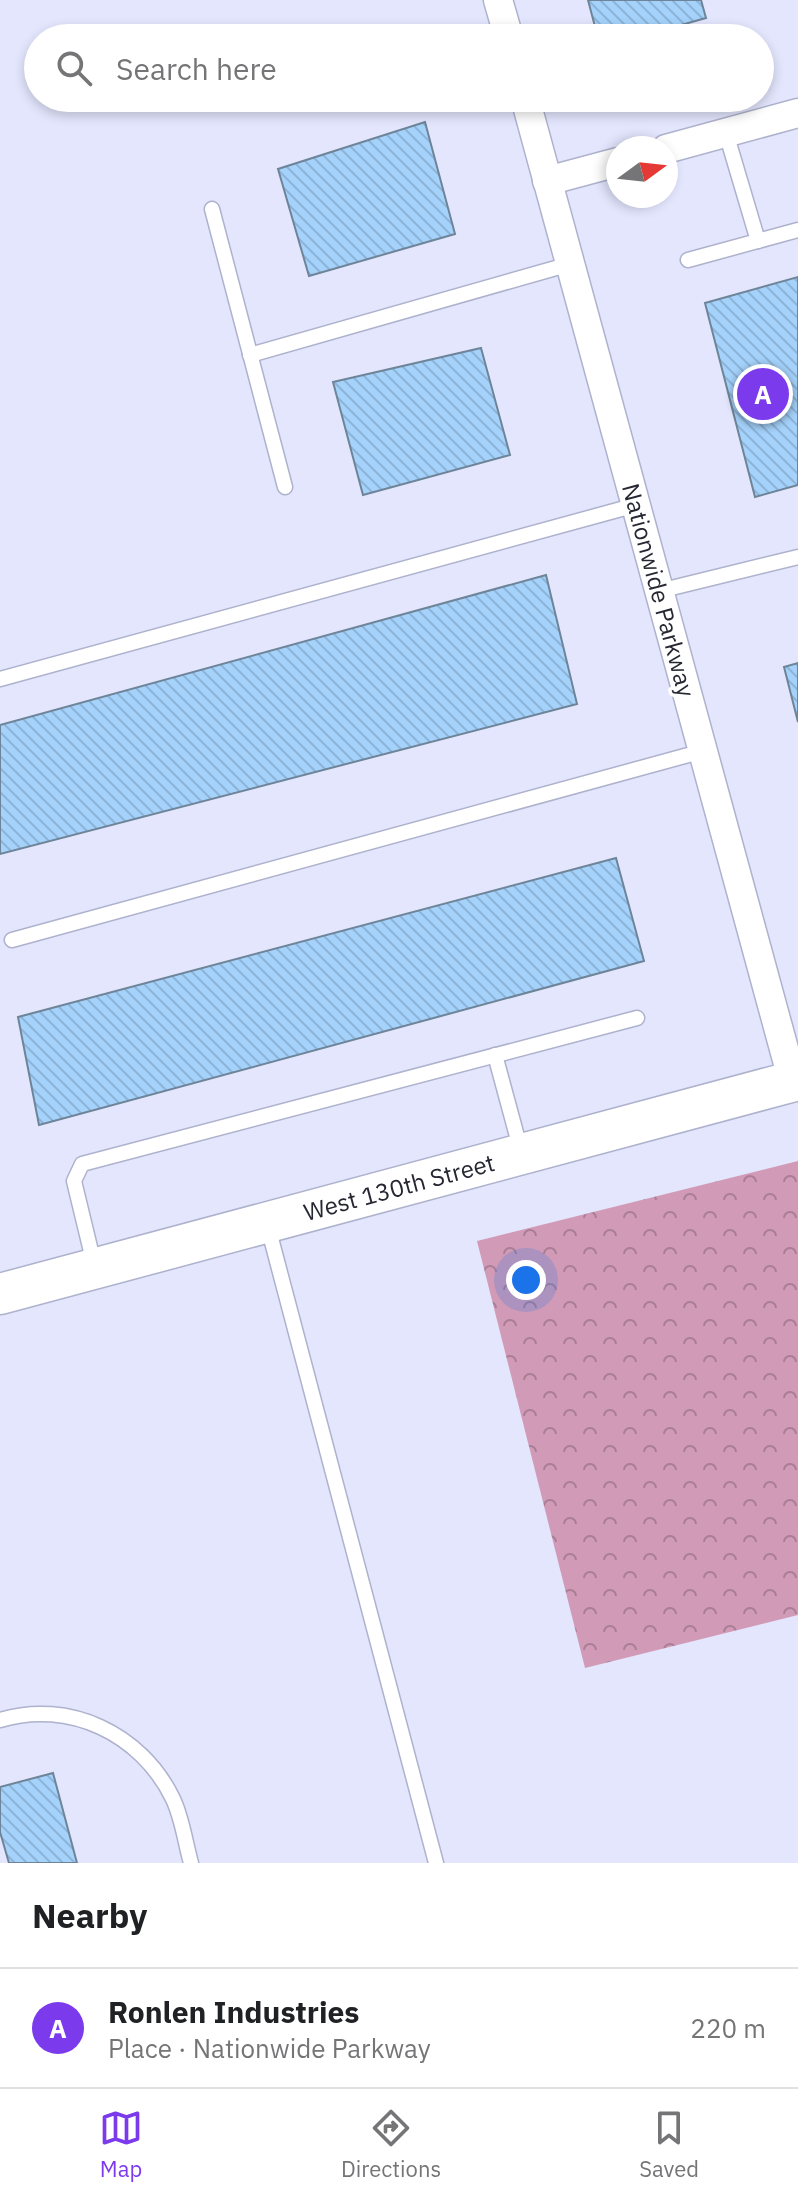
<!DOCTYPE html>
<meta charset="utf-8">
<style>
:root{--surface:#fff;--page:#f2f2f2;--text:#202124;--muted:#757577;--line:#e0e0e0;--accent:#7c3aed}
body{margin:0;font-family:"IBM Plex Sans",sans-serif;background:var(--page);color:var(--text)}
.compass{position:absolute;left:606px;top:136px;width:72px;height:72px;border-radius:50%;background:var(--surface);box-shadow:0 4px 12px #0003;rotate:75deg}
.you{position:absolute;left:526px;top:1280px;width:28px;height:28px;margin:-20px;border:6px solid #fff;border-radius:50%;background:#1a73e8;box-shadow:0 0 0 12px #1a73e833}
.badge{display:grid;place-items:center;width:52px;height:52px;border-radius:50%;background:var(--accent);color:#fff;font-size:26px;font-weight:700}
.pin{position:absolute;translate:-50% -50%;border:4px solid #fff;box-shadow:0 2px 8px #0006}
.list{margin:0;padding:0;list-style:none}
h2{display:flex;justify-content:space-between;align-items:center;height:104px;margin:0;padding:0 32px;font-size:34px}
h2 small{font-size:26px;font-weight:400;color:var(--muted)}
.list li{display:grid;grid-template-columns:52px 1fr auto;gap:24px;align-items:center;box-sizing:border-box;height:120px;padding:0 32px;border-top:2px solid var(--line)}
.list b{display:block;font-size:30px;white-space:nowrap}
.list p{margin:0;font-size:26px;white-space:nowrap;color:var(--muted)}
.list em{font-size:26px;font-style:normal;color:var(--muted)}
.icon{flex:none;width:44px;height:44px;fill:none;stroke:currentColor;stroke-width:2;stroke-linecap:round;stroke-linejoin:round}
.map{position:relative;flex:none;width:798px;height:1863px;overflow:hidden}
.search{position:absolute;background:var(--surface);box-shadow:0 4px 12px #0003;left:24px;right:24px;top:24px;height:88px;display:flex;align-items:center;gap:20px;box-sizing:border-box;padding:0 28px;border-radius:44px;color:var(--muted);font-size:30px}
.sheet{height:224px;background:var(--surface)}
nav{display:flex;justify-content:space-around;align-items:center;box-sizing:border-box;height:112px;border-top:2px solid var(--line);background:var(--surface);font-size:22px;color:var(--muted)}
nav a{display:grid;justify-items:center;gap:4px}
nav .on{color:var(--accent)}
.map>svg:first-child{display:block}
.forest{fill:url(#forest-crowns)}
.building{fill:url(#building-back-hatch);stroke:#6e8498;stroke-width:2}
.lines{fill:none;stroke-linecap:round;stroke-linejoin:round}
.lane-casing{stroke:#aeb2cd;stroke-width:17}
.street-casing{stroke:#aeb2cd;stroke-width:31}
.secondary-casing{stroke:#aeb2cd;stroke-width:43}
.lane{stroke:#fff;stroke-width:14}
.street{stroke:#fff;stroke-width:28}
.secondary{stroke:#fff;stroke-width:40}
.labels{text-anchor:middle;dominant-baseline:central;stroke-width:7;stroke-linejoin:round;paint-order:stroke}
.street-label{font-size:24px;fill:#262732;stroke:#fff}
</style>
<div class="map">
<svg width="798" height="1863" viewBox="0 0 798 1863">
<defs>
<pattern id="forest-crowns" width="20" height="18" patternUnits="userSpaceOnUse" patternTransform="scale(2)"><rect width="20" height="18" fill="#d19ab6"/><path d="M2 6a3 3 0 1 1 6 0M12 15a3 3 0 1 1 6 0" fill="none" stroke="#a97e95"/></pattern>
<pattern id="building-back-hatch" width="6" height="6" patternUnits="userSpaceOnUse" patternTransform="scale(2)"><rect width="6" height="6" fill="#a4d2fb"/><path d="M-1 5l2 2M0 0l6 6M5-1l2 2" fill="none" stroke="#8db4d8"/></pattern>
</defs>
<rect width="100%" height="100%" fill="#e3e6fd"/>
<!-- forest -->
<path class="forest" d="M798 1161V1615L585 1668 477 1241Z"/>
<!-- building -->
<g class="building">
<path d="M588 0H701L706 18 635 38H598Z"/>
<path d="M425 122 455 234 309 276 278 169Z"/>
<path d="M798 277V485L755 497 705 303Z"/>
<path d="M481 348 510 455 363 495 333 382Z"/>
<path d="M546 575 577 704 0 854V725Z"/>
<path d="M798 663V722L784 667Z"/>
<path d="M616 858 644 961 39 1125 18 1017Z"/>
<path d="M53 1773 77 1863H9L0 1832V1787Z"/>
</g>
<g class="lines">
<defs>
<g id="lane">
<path d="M726 133 758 241"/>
<path d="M212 209 285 487"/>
<path d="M688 260 798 230"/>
<path d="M250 355 570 264"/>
<path d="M659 591 798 557"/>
<path d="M0 679 636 505"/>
<path d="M12 940 703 751"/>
<path d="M495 1055 521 1151"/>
<path d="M268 1227 436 1863"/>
<path d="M95 1268 74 1181 82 1164 637 1018"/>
<path d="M0 1720C69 1699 141 1734 172 1797 182 1816 185 1842 191 1863"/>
</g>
<g id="street">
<path d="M498 0 509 38"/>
<path d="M525 98 793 1082"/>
<path d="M666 149 798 113"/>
<path d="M547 181 618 162"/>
</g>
<path id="secondary" d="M0 1294 798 1080"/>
</defs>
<!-- lane casing -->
<use href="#lane" class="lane-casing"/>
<!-- street casing -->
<use href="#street" class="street-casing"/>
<!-- secondary casing -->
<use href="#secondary" class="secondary-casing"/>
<!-- lane -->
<use href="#lane" class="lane"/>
<!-- street -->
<use href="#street" class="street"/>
<!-- secondary -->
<use href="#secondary" class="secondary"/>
</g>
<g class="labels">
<!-- street labels -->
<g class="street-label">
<text transform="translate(659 590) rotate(75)">Nationwide Parkway</text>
<text transform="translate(399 1187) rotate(-15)">West 130th Street</text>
</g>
</g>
</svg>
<svg class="compass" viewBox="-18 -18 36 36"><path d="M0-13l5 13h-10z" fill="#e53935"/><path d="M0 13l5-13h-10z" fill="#757577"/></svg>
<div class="you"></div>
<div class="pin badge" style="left:763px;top:394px">A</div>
<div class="search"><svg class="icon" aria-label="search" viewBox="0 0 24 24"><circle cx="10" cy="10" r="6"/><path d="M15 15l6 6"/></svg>Search here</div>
</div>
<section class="sheet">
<h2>Nearby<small></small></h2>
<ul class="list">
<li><span class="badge">A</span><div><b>Ronlen Industries</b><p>Place · Nationwide Parkway</p></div><em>220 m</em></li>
</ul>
</section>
<nav>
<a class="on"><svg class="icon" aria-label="map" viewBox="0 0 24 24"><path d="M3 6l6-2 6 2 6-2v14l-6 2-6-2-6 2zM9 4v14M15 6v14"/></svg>Map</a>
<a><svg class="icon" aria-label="directions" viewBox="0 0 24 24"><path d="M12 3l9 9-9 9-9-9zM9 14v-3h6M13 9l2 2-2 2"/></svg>Directions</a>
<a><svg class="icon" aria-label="saved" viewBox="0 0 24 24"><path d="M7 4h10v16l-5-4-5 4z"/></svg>Saved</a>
</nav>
